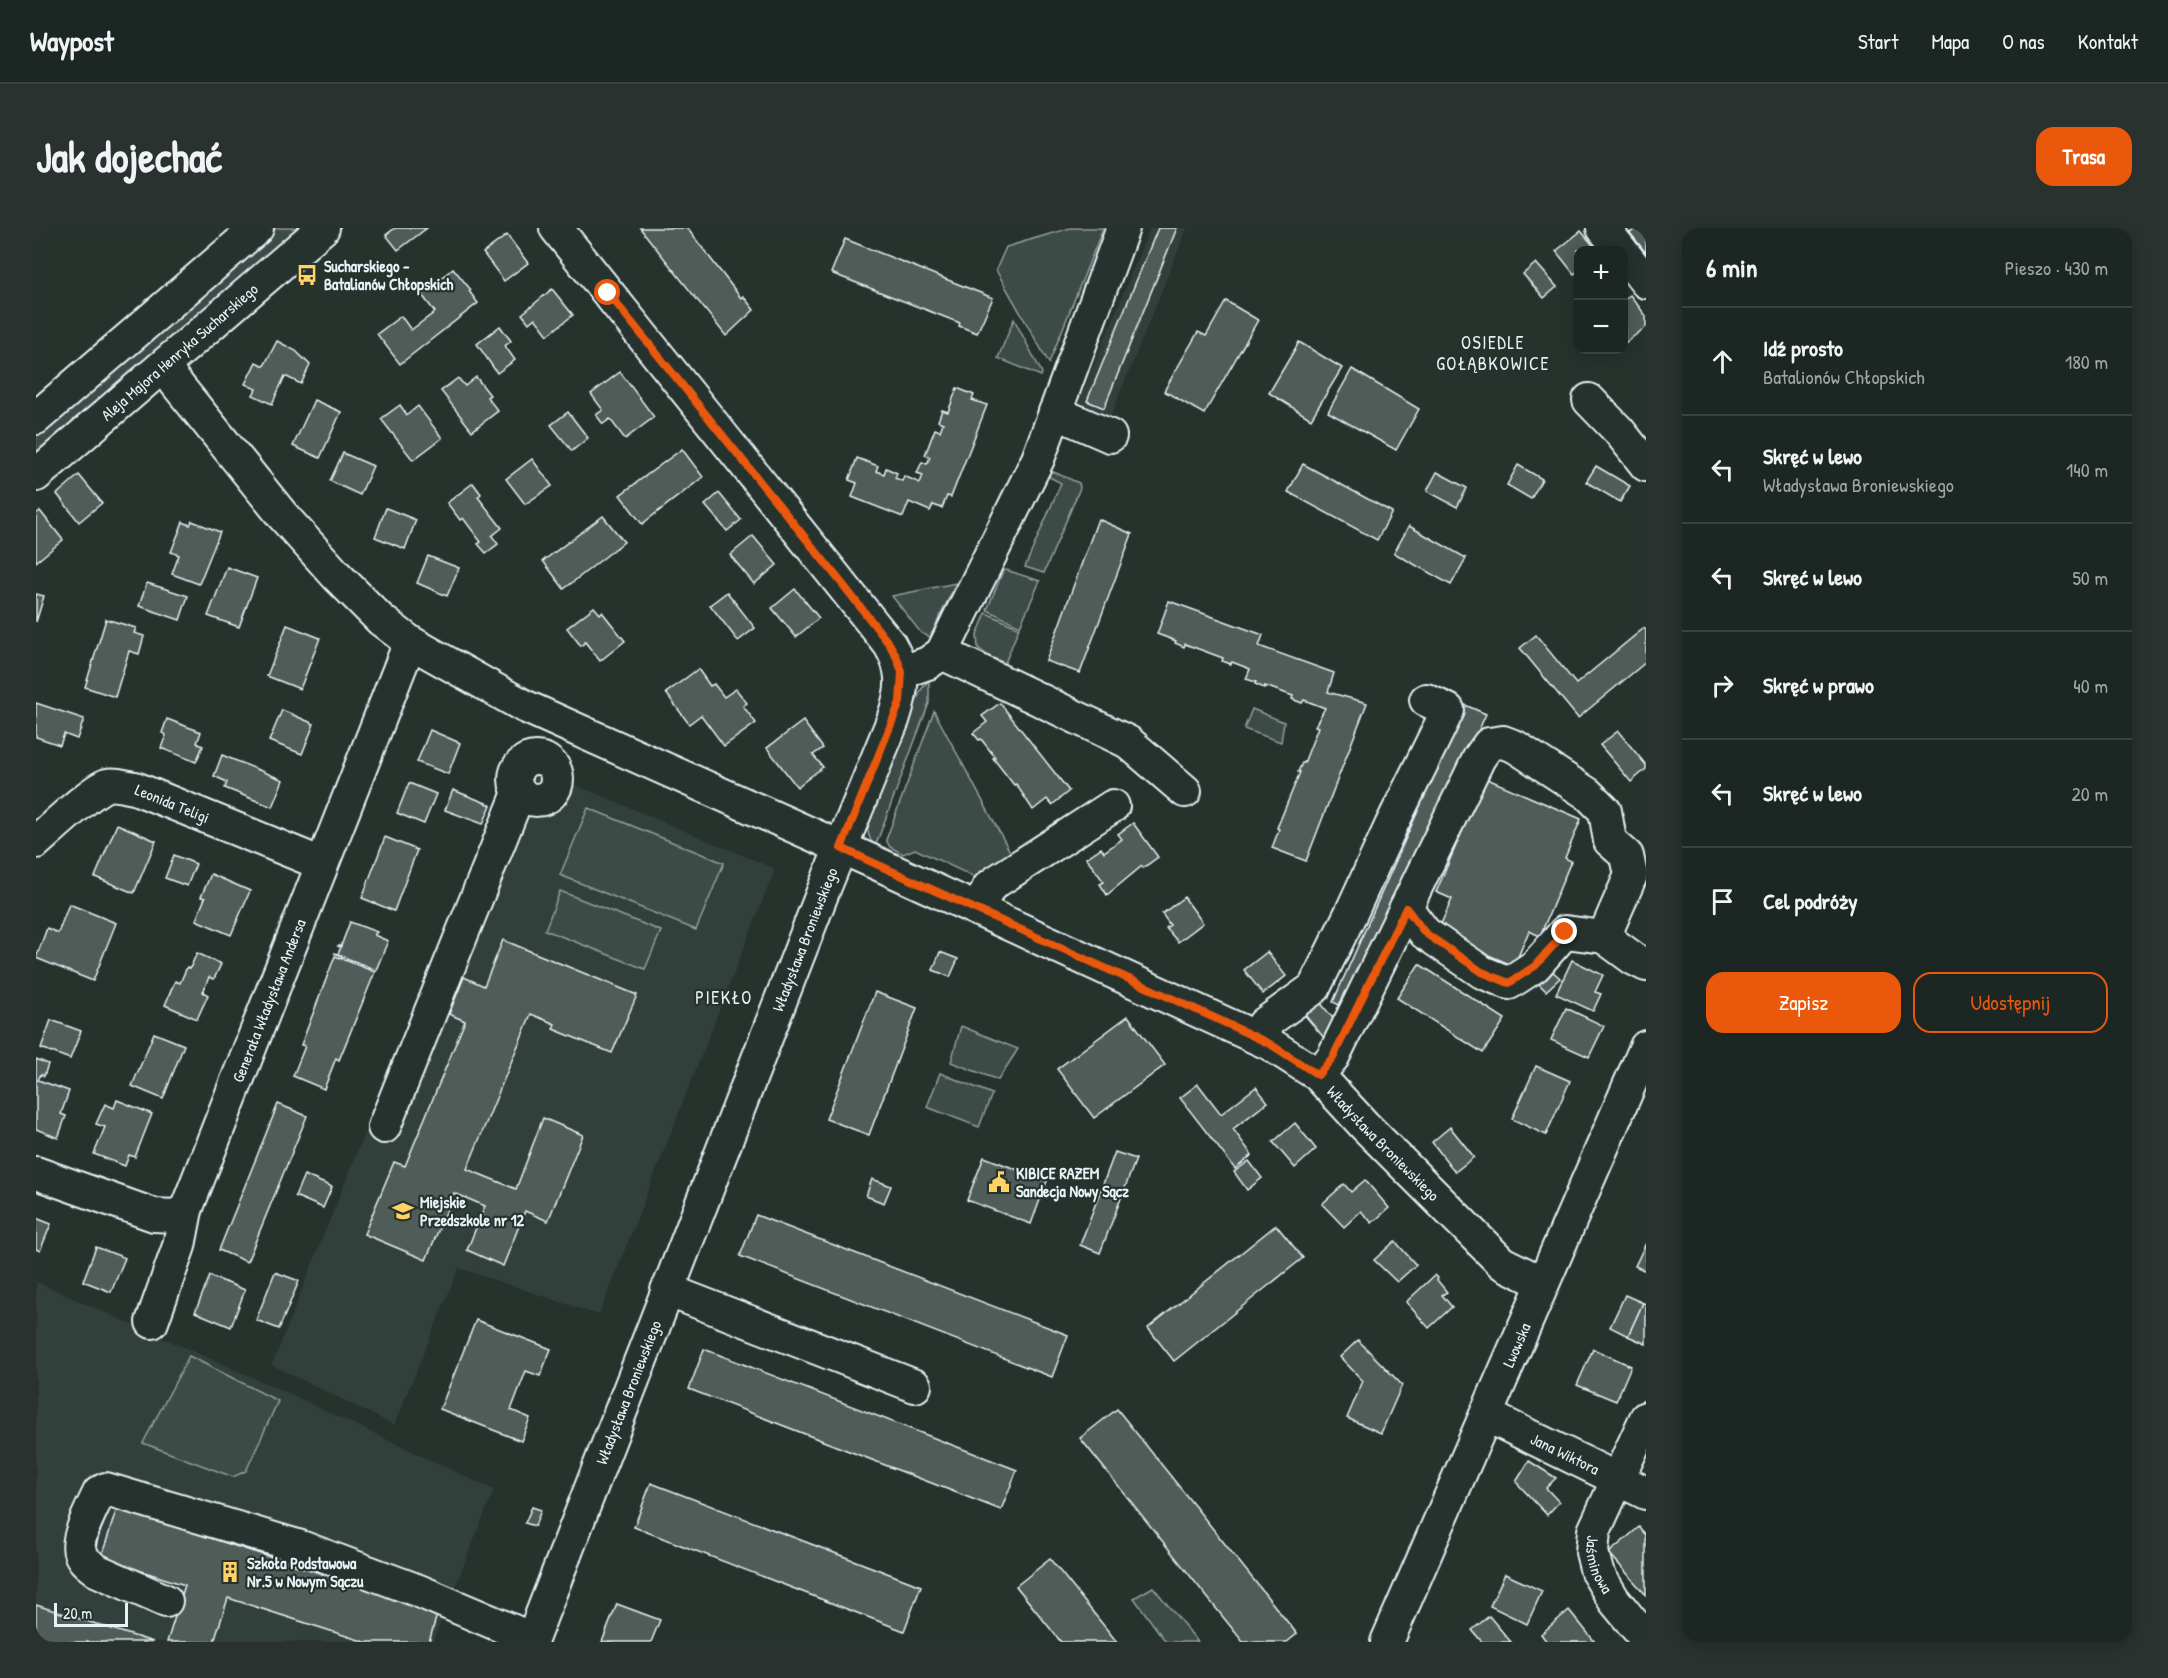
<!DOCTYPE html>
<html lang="pl">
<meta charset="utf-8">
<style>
:root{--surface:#1c2622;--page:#29322f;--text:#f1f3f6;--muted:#a0a5a5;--line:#3a4340;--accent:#ea580c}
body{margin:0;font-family:"Patrick Hand",sans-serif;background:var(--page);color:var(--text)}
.controls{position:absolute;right:18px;top:18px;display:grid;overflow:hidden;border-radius:12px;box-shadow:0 3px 15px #0003}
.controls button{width:54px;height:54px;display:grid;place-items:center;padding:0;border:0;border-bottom:2px solid var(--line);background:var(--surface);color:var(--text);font:30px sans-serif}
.scale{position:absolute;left:18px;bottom:15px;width:74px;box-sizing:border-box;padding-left:6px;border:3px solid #e8f1f8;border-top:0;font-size:16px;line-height:21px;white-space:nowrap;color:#e8f1f8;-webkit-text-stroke:4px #26332d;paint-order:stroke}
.stop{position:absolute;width:18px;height:18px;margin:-14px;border:4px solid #ea580c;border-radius:50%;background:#fff}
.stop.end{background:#ea580c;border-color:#fff;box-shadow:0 2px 6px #0008}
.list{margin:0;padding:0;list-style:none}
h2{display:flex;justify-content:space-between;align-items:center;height:78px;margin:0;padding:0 24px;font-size:26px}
h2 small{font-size:20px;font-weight:400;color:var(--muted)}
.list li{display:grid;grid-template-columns:39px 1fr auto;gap:18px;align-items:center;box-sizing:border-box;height:108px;padding:0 24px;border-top:2px solid var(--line)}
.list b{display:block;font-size:22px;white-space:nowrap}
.list p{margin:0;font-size:20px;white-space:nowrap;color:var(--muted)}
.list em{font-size:20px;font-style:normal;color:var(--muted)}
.actions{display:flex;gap:12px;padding:18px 24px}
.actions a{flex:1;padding:14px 0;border:2px solid var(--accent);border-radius:18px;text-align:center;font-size:21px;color:var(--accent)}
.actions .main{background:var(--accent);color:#fff}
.icon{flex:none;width:33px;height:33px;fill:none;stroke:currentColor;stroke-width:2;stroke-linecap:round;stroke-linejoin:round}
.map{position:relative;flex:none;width:1610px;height:1414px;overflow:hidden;border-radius:18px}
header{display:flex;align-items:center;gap:36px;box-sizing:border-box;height:84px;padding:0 30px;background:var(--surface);border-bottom:2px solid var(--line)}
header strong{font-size:28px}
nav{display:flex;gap:33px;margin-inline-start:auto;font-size:21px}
.intro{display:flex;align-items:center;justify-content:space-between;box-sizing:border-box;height:144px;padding:0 36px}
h1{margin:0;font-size:42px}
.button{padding:15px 27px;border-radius:18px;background:var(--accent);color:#fff;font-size:21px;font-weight:700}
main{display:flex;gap:36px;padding:0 36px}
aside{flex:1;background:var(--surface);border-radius:18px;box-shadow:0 3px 15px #0003}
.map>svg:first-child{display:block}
.built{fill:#333f3a}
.green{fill:#3e4b47;stroke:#939ea0;stroke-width:1.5}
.building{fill:#505c59;stroke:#e8f1f8;stroke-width:1.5}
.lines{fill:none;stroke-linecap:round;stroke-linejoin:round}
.minor-casing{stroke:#e8f1f8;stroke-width:36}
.minor{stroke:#26332d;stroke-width:32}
.route{stroke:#ea580c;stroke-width:8}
.labels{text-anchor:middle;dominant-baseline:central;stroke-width:4.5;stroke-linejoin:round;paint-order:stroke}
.poi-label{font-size:16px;font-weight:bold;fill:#e8f1f8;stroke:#26332d;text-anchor:start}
.street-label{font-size:16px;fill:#e8f1f8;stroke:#26332d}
.neighbourhood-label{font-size:18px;letter-spacing:1.5px;fill:#e8f1f8;stroke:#26332d}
</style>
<header>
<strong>Waypost</strong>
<nav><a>Start</a><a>Mapa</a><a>O nas</a><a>Kontakt</a></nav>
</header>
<div class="intro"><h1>Jak dojechać</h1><a class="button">Trasa</a></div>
<main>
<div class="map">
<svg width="1610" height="1414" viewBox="0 0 1610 1414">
<rect width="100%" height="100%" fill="#26332d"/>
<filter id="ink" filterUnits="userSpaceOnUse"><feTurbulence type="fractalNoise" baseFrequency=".0167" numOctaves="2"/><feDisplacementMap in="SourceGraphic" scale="12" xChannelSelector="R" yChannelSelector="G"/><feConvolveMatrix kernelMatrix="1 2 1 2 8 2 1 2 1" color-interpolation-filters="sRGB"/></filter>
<g filter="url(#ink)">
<!-- built -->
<g class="built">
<path d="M1114 0H1151L1074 190 1042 176Z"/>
<path d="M478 531 739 641 563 1087 423 1040 358 1197 236 1137Z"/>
<path d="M0 1054 252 1165 458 1262 397 1414H0Z"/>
</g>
<!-- green -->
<g class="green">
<path d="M241 0H267L0 227V207Z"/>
<path d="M1034 0H1067L1013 135 960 42 970 19Z"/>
<path d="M978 91 1006 145 1005 148 962 130Z"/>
<path d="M1006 239 1043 255 1044 260 1008 345 989 339 1025 255 1008 246Z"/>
<path d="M970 342 1004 353 984 398 951 382 967 343Z"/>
<path d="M920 355 894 409 885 405 856 368Z"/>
<path d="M950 385 983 400 969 435 954 429 942 420 941 407Z"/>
<path d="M893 452V475L839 619C829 606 831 596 835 581L885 462Z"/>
<path d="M1216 481 1248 494 1245 514 1208 501Z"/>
<path d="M898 483 979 633 949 654 879 621 867 626 854 619 850 612Z"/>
<path d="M552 580 688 635 660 702 524 647Z"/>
<path d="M524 663 625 703 609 741 509 702Z"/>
<path d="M925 798 982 821 962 852 915 834Z"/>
<path d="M904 845 956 866 943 899 891 879Z"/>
<path d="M153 1128 242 1173 210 1243 197 1249 107 1215Z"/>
<path d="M1117 1359 1162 1414H1130L1098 1370Z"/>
</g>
<!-- building -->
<g class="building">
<path d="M359 0H391L362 22 350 7Z"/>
<path d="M604 0H651L705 70 707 68 718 82 690 108Z"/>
<path d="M1122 0H1141L1068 180 1051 173Z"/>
<path d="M1601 0H1610V25L1594 5Z"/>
<path d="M1545 3 1561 22H1542V43L1538 46 1520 23Z"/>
<path d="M471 7 492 35 468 53 447 25Z"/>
<path d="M809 11 957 70 941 105 923 98 924 95 795 45Z"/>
<path d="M1500 35 1521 59 1508 70 1487 46Z"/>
<path d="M417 40 435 62 433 63 442 75 364 136 341 106 365 88 375 102 399 84 386 67Z"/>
<path d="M516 61 537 87 512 107 499 90 493 95 486 86Z"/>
<path d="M1594 67 1610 88V99L1589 115 1588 72Z"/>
<path d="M1190 73 1222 92 1168 186 1128 163 1162 104 1170 108Z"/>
<path d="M464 98 475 113 469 118 479 132 461 145 441 116Z"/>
<path d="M241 113 260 123 274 137 265 156 249 148 236 176 217 167 220 161 209 156 220 134 228 138Z"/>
<path d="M1263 114 1306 140 1275 191 1233 165Z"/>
<path d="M1316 141 1383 181 1360 222 1292 184Z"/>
<path d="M584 144 618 189 589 211 574 191 567 196 560 187 567 182 555 166Z"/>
<path d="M440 149 454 167 451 169 462 183 436 203 405 163 422 150 429 158Z"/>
<path d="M921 160 938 167 936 172 951 177 915 269 911 268 906 280 897 277 894 283 873 274 867 289 816 269 821 255 813 252 821 230 842 238 840 243 848 246 850 240 861 245 859 250 866 253 868 248 884 255 887 247 881 245 886 234 891 236 894 229 889 227 899 201 904 203 907 195 902 193 906 182 912 184Z"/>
<path d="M278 172 305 184 284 230 257 218Z"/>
<path d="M364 177 371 187 382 178 406 210 377 232 345 191Z"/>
<path d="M532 184 552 210 536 223 515 197Z"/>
<path d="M646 221 667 249 606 296 584 267Z"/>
<path d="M307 225 337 238 324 267 294 253Z"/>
<path d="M496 231 516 258 489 276 470 251Z"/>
<path d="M1267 236 1356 284 1341 312 1252 264Z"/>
<path d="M1482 237 1506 251 1495 271 1471 257Z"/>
<path d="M1560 238 1594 258 1584 274 1550 254Z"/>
<path d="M1401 244 1431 260 1421 279 1391 263Z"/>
<path d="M43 247 66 275 43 294 21 266Z"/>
<path d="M437 255 445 266 442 269 466 300 456 308 462 316 450 325 442 316 445 314 427 290 424 292 411 275Z"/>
<path d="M683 265 705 292 691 303 669 277Z"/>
<path d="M350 280 380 292 369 321 339 309Z"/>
<path d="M4 283 27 312 0 334V286Z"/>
<path d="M567 288 588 314 528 361 507 333Z"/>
<path d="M1062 291 1096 306 1044 445 1010 433Z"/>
<path d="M156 293 184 304 163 356 136 346 143 327 135 324 147 294 154 297Z"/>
<path d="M1373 298 1430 330 1415 357 1358 325Z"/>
<path d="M717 308 741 337 718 356 694 327Z"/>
<path d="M392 328 423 340 411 368 381 355Z"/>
<path d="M191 339 221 350 203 399 172 388Z"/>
<path d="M111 355 152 368 144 392 103 378Z"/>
<path d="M759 361 783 390 760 409 736 380Z"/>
<path d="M691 364 719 400 702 413 674 377Z"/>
<path d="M0 366 8 368 0 394Z"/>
<path d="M1133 373 1227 407 1223 418 1298 445 1292 464 1331 475 1270 633 1236 620 1243 601 1241 600 1264 544H1262L1266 535H1268L1282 499 1279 498 1289 480 1268 472 1266 475 1256 471 1257 468 1229 458 1228 460 1219 456 1220 454 1210 451 1214 441 1196 434 1195 436 1186 433 1187 430 1149 416 1148 419 1139 415 1140 413 1121 406Z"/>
<path d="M558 379 564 386 566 384 589 413 564 433 549 414 545 418 531 400Z"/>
<path d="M70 391 100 400 98 405 108 408 103 426 93 423 79 469 49 459Z"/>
<path d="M251 397 284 410 264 461 231 448Z"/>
<path d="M1608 400 1610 402V434L1542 490 1484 420 1500 407 1540 456Z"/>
<path d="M662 441 674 458 678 456 688 469 700 461 711 475 707 478 720 495 688 518 665 487 653 496 630 465Z"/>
<path d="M0 475 48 491 41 511 28 506 24 517 0 509Z"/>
<path d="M964 475 1033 563 1016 577 1011 571 997 582 980 556 978 557 957 530 959 529 945 511 943 512 937 505 951 494 946 488Z"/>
<path d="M1429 477 1450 486 1318 784 1297 774Z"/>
<path d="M246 482 278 496 266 526 233 513Z"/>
<path d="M131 491 165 504 161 515 167 518 160 534 125 520 130 507 126 505Z"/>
<path d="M767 493 787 520 777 527 787 539 761 559 731 520Z"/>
<path d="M394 502 424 515 412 546 381 534Z"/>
<path d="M1582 503 1610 537V541L1595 554 1564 517Z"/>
<path d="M186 527 247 552 236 579 189 560 191 554 178 548Z"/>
<path d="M1449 550 1545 591 1529 630 1535 633 1504 708 1493 703 1478 738 1401 705 1416 671 1400 664Z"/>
<path d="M373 555 400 566 388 596 361 585Z"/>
<path d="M417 562 455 577 447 596 409 582Z"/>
<path d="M1097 595 1122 629 1107 640 1106 638 1071 667 1064 656 1068 654 1050 630 1065 620 1068 624 1086 611 1082 606Z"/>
<path d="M81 596 120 613 98 665 59 649Z"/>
<path d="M349 609 381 622 358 683 326 670Z"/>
<path d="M138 627 160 636 151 658 129 650Z"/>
<path d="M175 646 214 663 195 707 160 692 169 670 165 669Z"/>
<path d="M1148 669 1167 695 1142 714 1130 700 1134 697 1126 686Z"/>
<path d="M33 676 80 695 57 753 0 730 11 700 22 705Z"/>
<path d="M314 694 341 704 338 707 352 713 340 742 298 725 302 726 305 719 301 718H305Z"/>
<path d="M467 712 601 767 576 825 517 801 519 796 495 786 431 941 480 961 507 890 547 907 512 993 489 983 467 1038 431 1022 449 978 418 965 390 1032 328 1006 358 934 369 938 429 793 413 786 428 749 448 758Z"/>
<path d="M904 724 922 731 914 749 897 742Z"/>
<path d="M1231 724 1250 748 1227 766 1208 742Z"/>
<path d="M161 725 185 736 178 751 173 749 167 764 172 767 161 791 129 777 139 753 144 755 151 739 154 740Z"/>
<path d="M299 728 339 744 303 832 300 830 288 861 257 848 269 818 265 817Z"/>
<path d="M1536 732 1567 747 1559 764 1565 766 1557 783 1520 766Z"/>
<path d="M1383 736 1469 791 1447 825 1361 770Z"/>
<path d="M1515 742 1524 750 1510 763 1502 755Z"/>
<path d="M839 764 881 780 833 907 790 891Z"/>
<path d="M1283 773 1304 799 1289 811 1267 785Z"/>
<path d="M1530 780 1568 798 1553 829 1515 812Z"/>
<path d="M1092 788 1129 837 1058 890 1021 841Z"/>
<path d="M15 792 45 803 34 831 5 820Z"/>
<path d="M118 805 148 817 127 871 96 858Z"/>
<path d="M0 831 12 836 8 848 5 846 2 852 33 863 25 886 30 888 22 910 0 901Z"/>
<path d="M1500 838 1534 853 1510 907 1476 891Z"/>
<path d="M1162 856 1185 886 1220 859 1232 874 1197 901 1216 927 1199 941 1144 870Z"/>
<path d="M81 872 116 886 99 929 93 927 89 938 58 926 69 899 60 896 69 876 78 880Z"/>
<path d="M242 876 271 888 211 1034 183 1022Z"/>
<path d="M1259 895 1280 921 1259 940 1237 914Z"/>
<path d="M1414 899 1438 929 1419 944 1396 914Z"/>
<path d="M1079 924 1100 931 1064 1025 1044 1017Z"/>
<path d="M948 929 1011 953 995 996 931 972Z"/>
<path d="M1213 933 1226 950 1211 962 1198 944Z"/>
<path d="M268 947 296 959 287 980 259 968Z"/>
<path d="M836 951 855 958 848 975 830 968Z"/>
<path d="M1329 952 1353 980 1336 995 1325 983 1308 999 1286 976 1308 956 1315 964Z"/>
<path d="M720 987 1032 1107 1016 1149 704 1028Z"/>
<path d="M0 990 15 996 4 1023 0 1021Z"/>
<path d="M1240 997 1267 1030 1138 1133 1112 1100Z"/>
<path d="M1359 1013 1380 1037 1361 1054 1338 1032Z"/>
<path d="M1610 1015V1043L1599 1038Z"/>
<path d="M60 1019 89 1030 75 1064 47 1053Z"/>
<path d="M239 1044 263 1053 243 1101 220 1092Z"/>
<path d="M1399 1047 1402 1050 1401 1052 1411 1064 1406 1067 1416 1079 1393 1100 1370 1074Z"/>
<path d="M174 1048 209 1062 195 1099 159 1084Z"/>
<path d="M1589 1067 1607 1075 1592 1108 1574 1099Z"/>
<path d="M1607 1075 1610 1076V1116L1592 1108Z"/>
<path d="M440 1092 515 1121 504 1148 490 1143 475 1182 494 1190 485 1213 404 1181Z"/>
<path d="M1322 1112 1366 1157 1345 1205 1311 1190 1327 1153 1304 1129Z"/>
<path d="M668 1121 981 1242 965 1282 653 1161Z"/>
<path d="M1557 1121 1595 1138 1580 1173 1541 1157Z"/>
<path d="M1081 1181 1261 1406 1251 1414H1207L1044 1210Z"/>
<path d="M1493 1233 1520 1250 1510 1260 1523 1274 1511 1287 1480 1254Z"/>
<path d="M615 1255 885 1358 868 1403 598 1299Z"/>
<path d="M496 1279 505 1282 499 1298 489 1295Z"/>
<path d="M81 1280 402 1383 393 1414H329L192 1370 178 1414H131L149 1357 65 1330Z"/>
<path d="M1603 1299 1610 1307V1367L1573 1325Z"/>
<path d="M1014 1331 1081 1414H1025L980 1358Z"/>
<path d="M1469 1346 1506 1363 1491 1396 1454 1378Z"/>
<path d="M581 1376 624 1392 615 1414H566Z"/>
<path d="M0 1377 117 1414H14L0 1410Z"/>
<path d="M1533 1382 1559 1414H1511L1505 1406Z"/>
<path d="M1453 1388 1475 1414H1446L1436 1402Z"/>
</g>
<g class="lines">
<defs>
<g id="minor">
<path d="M1567 0 1585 22"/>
<path d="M1588 26 1610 54"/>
<path id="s1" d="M127 139 247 288 301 348 345 392 374 414 488 478 840 635 1234 816 1282 847 1329 898 1466 1035 1507 1055"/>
<path d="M1553 172 1583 203 1610 237"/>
<path d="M1019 184 1074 208"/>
<path d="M0 190 221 0"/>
<path id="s2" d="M0 247 287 0"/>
<path d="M906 425 1092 514 1149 563"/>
<path d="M866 444 892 435 906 425 1002 231 1087 0"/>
<circle cx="500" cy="551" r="21"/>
<path id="s3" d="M0 614C14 602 56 562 71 557 80 555 90 559 99 560L286 636"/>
<path d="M1370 680 1389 705 1446 744 1473 755 1499 738 1529 704 1568 709"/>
<path d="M942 682 953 659 961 653 1077 578"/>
<path d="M1220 809 1228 796 1278 760 1315 685 1355 598 1412 482 1390 472"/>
<path d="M1282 847 1297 829 1443 530 1453 516 1467 514 1480 519 1552 566 1569 583 1574 613 1591 628 1595 647 1568 709 1598 731 1610 737"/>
<path d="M348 899 483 565"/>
<path id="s4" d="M0 945 118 987 139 988 150 982 374 414"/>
<path d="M631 1062 879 1158"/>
<path d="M116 1094 143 1018 150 982"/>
<path id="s5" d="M1450 1187 1610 1265"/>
<path id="s6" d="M1610 1190 1558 1303 1556 1324 1561 1344 1578 1372 1610 1411"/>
<path d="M130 1373 60 1342C54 1337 46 1332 44 1324 39 1311 57 1278 63 1265L70 1261 265 1319 383 1363 496 1411"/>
<path id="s7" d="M495 1414 788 661 857 492C867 462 870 445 854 417L520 0"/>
<path id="s8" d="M1351 1414 1610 819"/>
</g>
</defs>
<!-- minor casing -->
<use href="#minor" class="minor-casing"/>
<!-- minor -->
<use href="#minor" class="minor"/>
</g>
</g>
<g class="lines" filter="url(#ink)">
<!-- route -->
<path class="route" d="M572 65 808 358 854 417 861 430 866 444 864 474 805 620 1183 792 1234 816 1282 847 1297 829 1370 680 1389 705 1446 744 1473 755 1499 738 1529 704"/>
</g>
<!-- icons -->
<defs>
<symbol id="bus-bare" viewBox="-9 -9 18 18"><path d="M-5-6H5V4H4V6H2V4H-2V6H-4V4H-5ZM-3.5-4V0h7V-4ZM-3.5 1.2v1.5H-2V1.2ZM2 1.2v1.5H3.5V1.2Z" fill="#ffd166" stroke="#26332d" stroke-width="2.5" paint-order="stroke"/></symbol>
<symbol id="civic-bare" viewBox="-9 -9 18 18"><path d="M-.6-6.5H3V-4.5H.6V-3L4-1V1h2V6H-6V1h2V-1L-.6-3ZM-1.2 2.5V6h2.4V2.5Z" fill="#ffd166" stroke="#26332d" stroke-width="2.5" paint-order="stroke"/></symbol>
<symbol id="school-bare" viewBox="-9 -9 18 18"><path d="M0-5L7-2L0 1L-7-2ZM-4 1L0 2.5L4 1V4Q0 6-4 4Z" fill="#ffd166" stroke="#26332d" stroke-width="2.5" paint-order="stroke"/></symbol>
<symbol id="building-bare" viewBox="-9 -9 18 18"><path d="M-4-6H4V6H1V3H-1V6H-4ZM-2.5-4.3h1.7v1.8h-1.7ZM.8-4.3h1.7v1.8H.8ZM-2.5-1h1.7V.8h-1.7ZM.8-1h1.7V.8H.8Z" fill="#ffd166" stroke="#26332d" stroke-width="2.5" paint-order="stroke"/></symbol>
</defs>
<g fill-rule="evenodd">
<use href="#bus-bare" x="256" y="32" width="30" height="30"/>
<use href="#civic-bare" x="948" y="939" width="30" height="30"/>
<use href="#school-bare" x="352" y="968" width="30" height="30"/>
<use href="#building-bare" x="179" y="1329" width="30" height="30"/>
</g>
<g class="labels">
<!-- poi labels -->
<g class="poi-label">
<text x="288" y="38">Sucharskiego -<tspan x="288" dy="18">Batalianów Chłopskich</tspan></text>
<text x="980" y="945">KIBICE RAZEM<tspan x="980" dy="18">Sandecja Nowy Sącz</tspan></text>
<text x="384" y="974">Miejskie<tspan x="384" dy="18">Przedszkole nr 12</tspan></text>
<text x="211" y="1335">Szkoła Podstawowa<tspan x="211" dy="18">Nr.5 w Nowym Sączu</tspan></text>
</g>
<!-- street labels -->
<g class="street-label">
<text stroke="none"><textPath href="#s2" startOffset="189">Aleja Majora Henryka Sucharskiego</textPath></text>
<text stroke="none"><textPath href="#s3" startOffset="160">Leonida Teligi</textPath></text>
<text stroke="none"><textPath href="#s7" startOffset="754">Władysława Broniewskiego</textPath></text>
<text stroke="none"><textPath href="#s4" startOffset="384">Generała Władysława Andersa</textPath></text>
<text stroke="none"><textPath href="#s1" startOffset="1472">Władysława Broniewskiego</textPath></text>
<text stroke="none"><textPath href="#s8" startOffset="324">Lwowska</textPath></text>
<text stroke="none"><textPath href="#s7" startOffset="268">Władysława Broniewskiego</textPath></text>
<text stroke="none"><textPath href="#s5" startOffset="88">Jana Wiktora</textPath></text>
<text stroke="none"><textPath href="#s6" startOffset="159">Jaśminowa</textPath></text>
</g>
<!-- neighbourhood labels -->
<g class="neighbourhood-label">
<text x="1457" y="114">OSIEDLE<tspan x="1457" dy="21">GOŁĄBKOWICE</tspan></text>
<text x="688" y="769">PIEKŁO</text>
</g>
</g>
</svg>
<div class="controls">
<button>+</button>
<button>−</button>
</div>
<div class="scale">20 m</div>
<div class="stop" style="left:572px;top:65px"></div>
<div class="stop end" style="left:1529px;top:704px"></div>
</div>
<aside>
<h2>6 min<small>Pieszo · 430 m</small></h2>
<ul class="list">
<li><svg class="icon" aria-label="ahead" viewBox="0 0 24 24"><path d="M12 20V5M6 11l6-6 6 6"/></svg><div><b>Idź prosto</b><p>Batalionów Chłopskich</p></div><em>180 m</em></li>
<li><svg class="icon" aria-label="left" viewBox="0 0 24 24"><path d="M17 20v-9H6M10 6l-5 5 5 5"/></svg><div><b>Skręć w lewo</b><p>Władysława Broniewskiego</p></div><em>140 m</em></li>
<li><svg class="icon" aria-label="left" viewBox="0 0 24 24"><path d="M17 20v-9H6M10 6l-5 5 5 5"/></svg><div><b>Skręć w lewo</b></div><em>50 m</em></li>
<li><svg class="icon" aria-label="right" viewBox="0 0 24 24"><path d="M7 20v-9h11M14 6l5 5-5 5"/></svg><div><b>Skręć w prawo</b></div><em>40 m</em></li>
<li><svg class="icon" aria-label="left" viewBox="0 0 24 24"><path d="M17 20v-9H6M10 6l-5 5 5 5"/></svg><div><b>Skręć w lewo</b></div><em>20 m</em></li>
<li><svg class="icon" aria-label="arrive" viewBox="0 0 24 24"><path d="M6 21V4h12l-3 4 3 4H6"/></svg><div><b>Cel podróży</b></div></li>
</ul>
<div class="actions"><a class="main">Zapisz</a><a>Udostępnij</a></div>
</aside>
</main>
